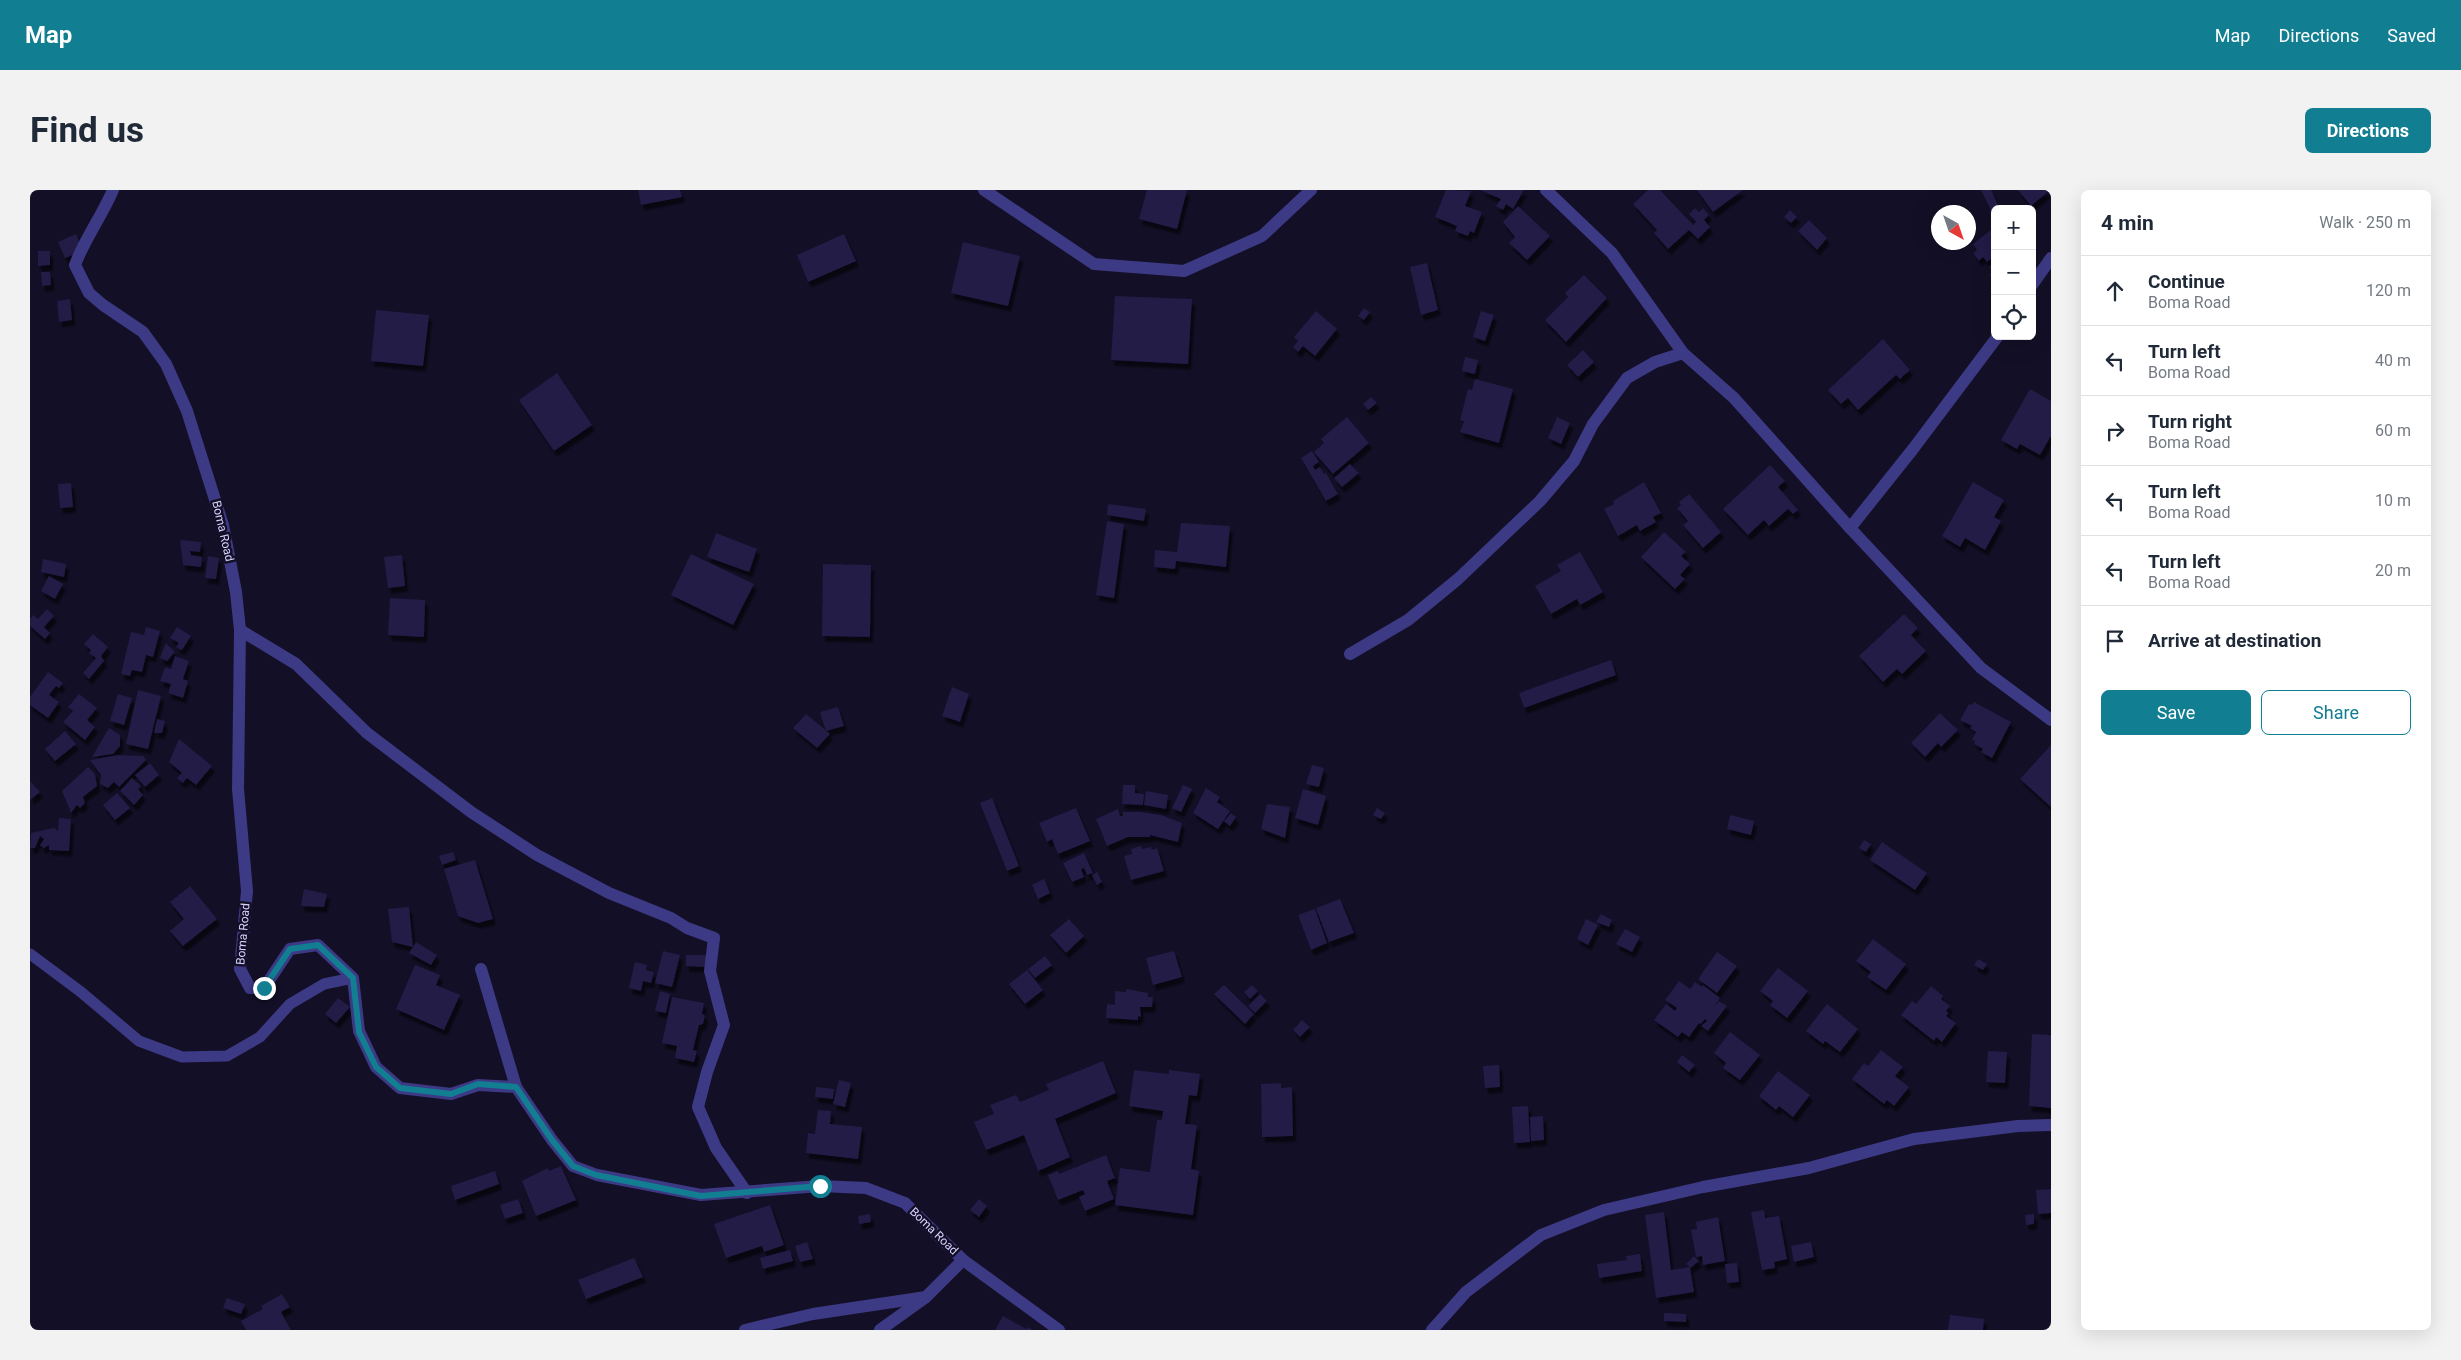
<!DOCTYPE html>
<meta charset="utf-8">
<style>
:root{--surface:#fff;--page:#f2f2f3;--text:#1f2937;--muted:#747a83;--line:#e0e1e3;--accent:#117e91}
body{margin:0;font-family:Roboto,sans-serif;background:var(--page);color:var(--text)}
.controls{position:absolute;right:15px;top:15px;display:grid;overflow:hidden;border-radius:8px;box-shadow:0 5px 20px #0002}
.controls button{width:45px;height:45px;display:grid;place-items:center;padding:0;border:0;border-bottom:1px solid var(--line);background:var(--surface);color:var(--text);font:25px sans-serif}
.compass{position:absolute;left:1901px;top:15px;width:45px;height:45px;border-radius:50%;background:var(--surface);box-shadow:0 5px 20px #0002;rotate:140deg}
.stop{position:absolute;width:15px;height:15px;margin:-11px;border:4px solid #117e91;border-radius:50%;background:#fff}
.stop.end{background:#117e91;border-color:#fff;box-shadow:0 1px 5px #0008}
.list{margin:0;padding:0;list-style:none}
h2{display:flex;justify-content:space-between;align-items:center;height:65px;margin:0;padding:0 20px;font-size:21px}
h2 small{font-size:16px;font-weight:400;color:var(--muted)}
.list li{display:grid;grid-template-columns:32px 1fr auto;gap:15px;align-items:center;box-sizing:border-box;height:70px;padding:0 20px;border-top:1px solid var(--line)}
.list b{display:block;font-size:19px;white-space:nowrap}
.list p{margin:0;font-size:16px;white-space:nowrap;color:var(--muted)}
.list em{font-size:16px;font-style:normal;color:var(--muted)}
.actions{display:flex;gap:10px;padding:15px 20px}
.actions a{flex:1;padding:11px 0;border:1px solid var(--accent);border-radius:8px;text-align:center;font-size:18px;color:var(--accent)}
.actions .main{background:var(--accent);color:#fff}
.icon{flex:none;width:28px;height:28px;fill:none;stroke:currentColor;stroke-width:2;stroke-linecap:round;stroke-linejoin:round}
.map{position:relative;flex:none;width:2021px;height:1140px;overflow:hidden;border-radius:8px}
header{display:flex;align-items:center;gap:30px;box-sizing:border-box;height:70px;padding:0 25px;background:var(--accent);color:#fff}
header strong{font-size:24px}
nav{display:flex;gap:28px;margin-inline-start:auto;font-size:18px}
.intro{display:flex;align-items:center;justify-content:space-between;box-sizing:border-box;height:120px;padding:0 30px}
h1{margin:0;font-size:35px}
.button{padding:12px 22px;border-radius:8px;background:var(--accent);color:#fff;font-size:18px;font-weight:700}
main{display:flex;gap:30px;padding:0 30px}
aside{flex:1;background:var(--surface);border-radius:8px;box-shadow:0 5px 20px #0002}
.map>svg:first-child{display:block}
.building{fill:#241b47;filter:url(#shadow)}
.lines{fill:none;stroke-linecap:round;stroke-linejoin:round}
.lane{stroke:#3d3a85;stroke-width:11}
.street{stroke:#3d3a85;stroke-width:12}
.route{stroke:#117e91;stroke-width:6}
.labels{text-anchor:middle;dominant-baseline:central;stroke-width:5;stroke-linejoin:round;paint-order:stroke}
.street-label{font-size:12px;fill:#d9d4ff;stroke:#130f26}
</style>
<header>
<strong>Map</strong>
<nav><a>Map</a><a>Directions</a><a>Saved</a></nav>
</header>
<div class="intro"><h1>Find us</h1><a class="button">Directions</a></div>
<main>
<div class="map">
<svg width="2021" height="1140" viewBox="0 0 2021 1140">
<defs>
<filter id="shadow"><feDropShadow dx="3" dy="5.5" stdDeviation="1" flood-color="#0009"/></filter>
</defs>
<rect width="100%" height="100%" fill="#130f26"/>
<!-- building -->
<g class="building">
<path d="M608 0H650L652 7 611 15Z"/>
<path d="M1117 0H1157L1147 39 1109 29Z"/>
<path d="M1416 0 1441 1 1435 16 1452 22 1444 43 1440 41 1438 46 1425 41 1427 36 1405 27Z"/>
<path d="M1450 0H1494L1483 19 1476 14 1473 20 1466 16 1471 9Z"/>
<path d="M1618 0H1630L1663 35 1666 32 1659 24 1665 18 1669 22 1673 18 1679 25 1674 30 1680 37 1668 49 1659 40 1638 59 1624 43 1627 40 1603 14Z"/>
<path d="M1667 0H1713L1683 22Z"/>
<path d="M1951 0H1961L1970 19H1965V29Z"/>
<path d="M1988 0H2020L2001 16Z"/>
<path d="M1488 16 1520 46 1497 70 1479 53 1485 47 1473 32Z"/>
<path d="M1760 20 1767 27 1761 33 1754 27Z"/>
<path d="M1779 30 1797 48 1787 60 1768 41Z"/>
<path d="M1962 39 1965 43V66L1957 72 1953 67 1949 71 1943 63 1947 60 1943 54Z"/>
<path d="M46 44 53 61 35 68 28 52Z"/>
<path d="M814 44 826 71 778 92 767 65Z"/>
<path d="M933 52 990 66 978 116 921 103Z"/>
<path d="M8 61H20V75L8 76Z"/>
<path d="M1965 72V92L1959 85 1963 82 1959 77Z"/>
<path d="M1397 73 1408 120 1391 125 1380 77Z"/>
<path d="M11 82H20L21 95 12 96Z"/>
<path d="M1554 85 1577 108 1536 152 1515 130 1538 107 1535 103Z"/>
<path d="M1085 106 1162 109 1158 174 1081 170Z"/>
<path d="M40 109 42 130 29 132 27 111Z"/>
<path d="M1334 118 1340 122 1334 130 1328 126Z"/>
<path d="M346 120 399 125 393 176 341 171Z"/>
<path d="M1286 121 1307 139 1285 166 1273 156 1268 162 1263 157 1268 151 1264 147Z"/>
<path d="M1451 121 1464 125 1455 151 1443 147Z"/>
<path d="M1853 149 1880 180 1870 189 1866 185 1828 220 1818 208 1811 214 1798 200Z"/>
<path d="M1553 160 1564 172 1548 187 1537 175Z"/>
<path d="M1435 167 1448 170 1445 184 1432 181Z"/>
<path d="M527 183 562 235 524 261 489 210Z"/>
<path d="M1445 189 1483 199 1469 253 1430 242 1434 231 1430 230 1438 199 1442 200Z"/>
<path d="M2000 199 2021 211V246L2010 265 1990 254 1987 259 1971 250Z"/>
<path d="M1341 207 1347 213 1338 220 1333 214Z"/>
<path d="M1317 227 1339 253 1303 284 1284 262 1294 253 1291 249Z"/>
<path d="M1527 227 1540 233 1531 254 1518 248Z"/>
<path d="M1282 261 1289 272 1283 276 1285 280 1290 277 1294 284 1296 283 1308 304 1296 311 1271 268Z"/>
<path d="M1320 274 1329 283 1312 297 1304 288Z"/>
<path d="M1740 275 1755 291 1748 297 1768 320 1763 324 1758 319 1739 336 1734 330 1718 345 1693 319Z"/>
<path d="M1614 292 1631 323 1623 327 1626 332 1610 341 1607 335 1588 346 1574 319 1584 314 1583 311Z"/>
<path d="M1943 292 1974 310 1964 327 1971 331 1955 360 1935 348 1930 357 1912 346Z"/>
<path d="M41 293 43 317 30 318 28 294Z"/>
<path d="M1659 304 1691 342 1673 358 1653 335 1658 331 1647 318 1651 315 1649 312Z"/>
<path d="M1078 314 1116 319 1114 331 1077 325Z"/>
<path d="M1077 331 1094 334 1084 408 1066 405Z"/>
<path d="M1151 333 1200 336 1196 377 1146 371 1145 379 1124 377 1125 360 1147 362Z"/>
<path d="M1634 342 1656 362 1651 366 1660 374 1650 385 1655 389 1645 399 1611 367Z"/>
<path d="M686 343 727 359 719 382 677 367Z"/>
<path d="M150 350 171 352 170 362 160 361 161 365 172 367 171 377 153 375Z"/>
<path d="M1550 362 1573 402 1550 415 1547 409 1521 424 1505 396 1531 381 1527 375Z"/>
<path d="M661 364 724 394 703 435 641 405Z"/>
<path d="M372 365 375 396 358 398 354 367Z"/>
<path d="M178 366 189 368 186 389 175 388Z"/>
<path d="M13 369 36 374 34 387 11 382Z"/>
<path d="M793 374 841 375 840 447 792 446Z"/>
<path d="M19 386 33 394 25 409 11 401Z"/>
<path d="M360 408 395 410 394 447 358 445Z"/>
<path d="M17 419 24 426 14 437 20 443 15 449 0 436V429L3 425 8 429Z"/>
<path d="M1874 424 1888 438 1881 445 1896 461 1872 484 1867 479 1853 492 1829 466Z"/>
<path d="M116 437 130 441 123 467 116 465 112 482 102 480 100 486 91 484 101 442 114 445Z"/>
<path d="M147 437 161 446 152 460 146 457 149 453 140 448Z"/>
<path d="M63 444 78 457 71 466 74 471 59 489 53 483 66 468 59 463 61 460 54 454Z"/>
<path d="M136 453 145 462 137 471 130 468Z"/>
<path d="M145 466 159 471 153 489 158 491 153 508 138 503 141 494 130 491 135 477 141 479Z"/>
<path d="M1581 470 1586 485 1494 518 1489 503Z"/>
<path d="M18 482 33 493 29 498 26 496 19 505 29 512 18 528 0 515V507Z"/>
<path d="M922 497 939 504 930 532 912 526Z"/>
<path d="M108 500 131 506 118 559 96 554Z"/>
<path d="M49 504 67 518 57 530 65 537 55 550 33 532 43 521 38 517Z"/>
<path d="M88 504 102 508 94 535 80 531Z"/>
<path d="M1944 512 1981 532 1962 568 1951 562 1953 559 1944 554 1945 551 1942 550 1946 542 1940 538 1942 536 1930 530 1939 514 1942 515Z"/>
<path d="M808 517 814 536 796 541 790 522Z"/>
<path d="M1910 523 1928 540 1911 557 1908 553 1895 567 1881 553Z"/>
<path d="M776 524 800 544 787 558 763 538Z"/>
<path d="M127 529 135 531 132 543H124Z"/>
<path d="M79 538 90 545V556L83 564 62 567Z"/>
<path d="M35 541 46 554 25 571 15 559Z"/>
<path d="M149 549 182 576 166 595 157 588 153 593 147 588 152 583 139 572Z"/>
<path d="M2021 555V617L1990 589Z"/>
<path d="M88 565 113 566 116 570 89 597 84 592 78 598 70 594 71 585 60 570Z"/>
<path d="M120 573 129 585 115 597 105 585Z"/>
<path d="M1282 575 1294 578 1289 597 1276 594Z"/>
<path d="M58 577 65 584 67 596 53 607 55 613 50 618 47 615 41 623 32 601Z"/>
<path d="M102 588 111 596 108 599 113 605 104 615 90 601Z"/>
<path d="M0 591 10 602 0 610Z"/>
<path d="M1093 595H1105V603L1114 604 1113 615 1092 614Z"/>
<path d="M1153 595 1162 599 1151 622 1142 618Z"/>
<path d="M1176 598 1190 607 1187 612 1200 621 1188 639 1163 623Z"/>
<path d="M1273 599 1296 606 1288 635 1265 628Z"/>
<path d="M1116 601 1138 605 1136 619 1114 615Z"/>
<path d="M87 603 100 618 85 630 73 615Z"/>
<path d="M962 608 989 676 977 681 950 613Z"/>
<path d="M1237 614 1260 617 1255 648 1231 639Z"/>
<path d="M1046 618 1060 651 1028 664 1022 649 1017 652 1009 633Z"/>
<path d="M1347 618 1355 623 1351 629 1343 625Z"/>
<path d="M1088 619 1090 626H1093V622H1110L1131 625 1152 633 1148 652 1120 645V647H1098L1077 656 1066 629Z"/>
<path d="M1201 623 1206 627 1200 636 1194 631Z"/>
<path d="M1700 625 1724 631 1721 645 1697 639Z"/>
<path d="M29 628 41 629 39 661 19 660V655L14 658 10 655 14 649 10 646 5 658H0L1 643 24 638 28 641Z"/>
<path d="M1834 650 1841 654 1836 662 1829 658Z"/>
<path d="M1852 652 1897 683 1885 700 1840 670Z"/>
<path d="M1111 656 1112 659 1121 657 1122 660 1127 658 1134 681 1101 690 1094 666 1102 664 1101 659Z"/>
<path d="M423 662 426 670 412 675 409 666Z"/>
<path d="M1054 663 1063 683 1057 685 1054 678 1051 679 1054 687 1042 692 1033 673Z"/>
<path d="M445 670 463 729 448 733 428 726 414 679Z"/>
<path d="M1067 682 1072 692 1067 695 1062 685Z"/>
<path d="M1014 689 1020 703 1008 709 1002 695Z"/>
<path d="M160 696 187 729 153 756 140 741 154 729 140 712Z"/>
<path d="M274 699 297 704 294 717 271 716Z"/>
<path d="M1310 709 1324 743 1299 752 1286 718Z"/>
<path d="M379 717 383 757 386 752 407 765 401 775 379 763 383 757 362 752 358 719Z"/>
<path d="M1285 719 1297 753 1281 760 1268 725Z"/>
<path d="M1571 724 1582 730 1579 737 1566 732Z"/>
<path d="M1039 729 1054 746 1036 763 1020 745Z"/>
<path d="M1556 729 1568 735 1558 755 1547 749Z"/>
<path d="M1595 739 1610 747 1602 762 1586 754Z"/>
<path d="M1843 749 1876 774 1856 800 1837 787 1841 782 1826 771Z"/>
<path d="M633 761 650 765 642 797 625 793Z"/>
<path d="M1144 761 1152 787 1123 795 1116 768Z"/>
<path d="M1687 762 1707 776 1687 803 1668 789Z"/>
<path d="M656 765H676V777L656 776Z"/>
<path d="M1015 766 1022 775 1005 788 998 779Z"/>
<path d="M1948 769 1957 774 1953 780 1944 775Z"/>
<path d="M605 772 617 775 616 780 624 782 621 793 613 791 611 801 599 798Z"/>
<path d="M385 775 410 785 406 795 430 805 414 840 366 819Z"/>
<path d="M1748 778 1778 801 1757 828 1740 815 1743 811 1730 801Z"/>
<path d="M997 780 1013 800 995 814 979 794Z"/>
<path d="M1649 791 1660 799 1665 792 1672 797 1673 795 1690 808 1683 819 1689 811 1697 816 1678 841 1671 836 1677 831 1675 829 1671 834 1669 833 1659 847 1652 842 1648 847 1624 830 1636 814 1645 821 1647 818 1635 810Z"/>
<path d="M1194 795 1224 824 1215 834 1184 804Z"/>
<path d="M1222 795 1228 801 1220 809 1214 802Z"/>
<path d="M1901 796 1913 806 1911 809 1920 816 1916 821 1919 823 1916 826 1926 833 1912 852 1906 847 1904 851 1871 825 1882 811 1886 814Z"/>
<path d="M1096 799 1118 803V807H1123L1122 817H1110L1111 827 1108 826V830L1076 828 1077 814 1085 815V801L1096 802Z"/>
<path d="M630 801 640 804 636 823 625 821Z"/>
<path d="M1230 804 1237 811 1225 823 1218 816Z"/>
<path d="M642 807 674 813 672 824 675 825 673 834 669 835 663 860 667 861 664 872 645 868 647 856 632 853Z"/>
<path d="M308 808 320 817 306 833 295 824Z"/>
<path d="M1797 814 1828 839 1810 862 1795 851 1793 854 1776 841Z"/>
<path d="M1272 830 1280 837 1270 847 1263 840Z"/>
<path d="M1700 842 1730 865 1710 890 1693 878 1696 873 1684 863Z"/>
<path d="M2002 844 2021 845V918L1999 916Z"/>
<path d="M1851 860 1873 877 1865 886 1879 897 1864 916 1857 910 1854 914 1822 889 1834 873 1838 876Z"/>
<path d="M1958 861 1977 862 1975 893 1956 892Z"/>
<path d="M1652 865 1665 875 1659 882 1647 872Z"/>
<path d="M1073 871 1086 903 1025 929 1040 967 1008 981 994 945 956 960 944 932 964 924 960 915 986 905 990 912 1019 900 1016 894Z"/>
<path d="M1469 875 1470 897 1455 898 1453 876Z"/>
<path d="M1104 880 1139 884V880L1170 884 1167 906 1159 905 1155 934 1167 935 1161 979 1169 981 1163 1025 1085 1015 1090 978 1120 982 1127 930H1132L1133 921 1099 916Z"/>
<path d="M1748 881 1780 905 1763 927 1749 916 1746 920 1729 906Z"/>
<path d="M809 890 821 893 815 917 803 914Z"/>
<path d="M1251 893V898L1262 897 1263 946 1232 947 1231 894Z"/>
<path d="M786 897 804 899 803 909 785 907Z"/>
<path d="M1498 916 1500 952 1484 953 1482 917Z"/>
<path d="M788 920 801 921 800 934 832 937 828 969 776 963 778 943 785 944Z"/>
<path d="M1513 926 1514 950 1501 951 1500 927Z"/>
<path d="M1076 965 1085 988 1077 991 1084 1009 1055 1021 1049 1007 1055 1004 1053 1000 1028 1010 1018 985 1028 981 1029 984Z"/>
<path d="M531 976 546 1010 506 1026 492 991 518 978 519 981Z"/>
<path d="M465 981 469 994 425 1010 421 996Z"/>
<path d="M2021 999V1023L2008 1024 2006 1000Z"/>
<path d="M488 1009 493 1023 475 1029 470 1015Z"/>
<path d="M949 1009 957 1016 949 1027 940 1020Z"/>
<path d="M740 1015 754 1055 734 1062 732 1056 696 1068 684 1034Z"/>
<path d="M1734 1020 1735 1028 1749 1026 1757 1069 1744 1072 1745 1078 1732 1080 1721 1022Z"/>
<path d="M1634 1022 1641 1080 1660 1077 1656 1074 1664 1066 1669 1071 1660 1078 1664 1102 1626 1108 1615 1025Z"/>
<path d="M840 1024 841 1032 829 1034 828 1026Z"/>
<path d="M2004 1024V1034L1996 1035 1995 1025Z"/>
<path d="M1688 1027 1695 1071 1673 1075 1672 1066 1666 1067 1661 1040 1667 1039 1666 1032Z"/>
<path d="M777 1052 783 1069 770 1072 765 1056Z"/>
<path d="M1781 1052 1784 1067 1764 1072 1761 1056Z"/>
<path d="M760 1060 763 1071 733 1079 730 1068Z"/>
<path d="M1610 1064 1612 1081 1569 1088 1567 1074 1597 1070 1596 1066Z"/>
<path d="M604 1068 613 1087 556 1109 548 1090Z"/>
<path d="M1707 1073 1709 1092 1697 1093 1695 1074Z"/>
<path d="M252 1104 260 1117 251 1122 261 1140H216L211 1131 233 1119 231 1116Z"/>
<path d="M197 1108 215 1114 211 1124 193 1118Z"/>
<path d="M1634 1123 1656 1124V1132L1634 1131Z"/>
<path d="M1920 1125 1954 1129 1953 1140H1918Z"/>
<path d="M973 1126 996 1139 998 1137 1003 1140H965Z"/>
</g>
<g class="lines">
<!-- lane -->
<path class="lane" d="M0 764 51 802 109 851 152 867 197 866 230 847 260 814 294 794 323 788"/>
<!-- street -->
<g class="street">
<path d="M83 0C72 26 55 48 45 75L59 103 73 115 113 142 136 174 157 221 193 335 206 402 210 440 208 599 217 701 210 779 220 798H234L260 759 288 755 323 788 329 841 346 877 370 898 421 904 448 895 486 897 522 950 543 976 567 985 671 1005 790 996 836 998 875 1013 933 1070 1029 1140"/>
<path d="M954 0 1064 74 1154 81 1232 46 1281 0"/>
<path d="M1516 0 1582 63 1653 163 1704 208 1820 338 1951 478 2021 530"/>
<path d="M2002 95 2021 68"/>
<path d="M1820 338 1883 259 1968 146"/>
<path d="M210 440 266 474 337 543 441 622 507 665 579 703 641 728 657 738 684 748 680 781 694 835 677 882 668 917 686 958 717 1003"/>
<path d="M1320 464 1378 430 1428 389 1510 311 1544 271 1563 234 1597 188 1625 172 1653 163"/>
<path d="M451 779 486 897"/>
<path d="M715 1140 783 1124 896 1107"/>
<path d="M850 1140 896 1107 933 1070"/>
<path d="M1402 1140 1436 1102 1511 1045 1574 1020 1673 997 1779 978 1884 949 1988 936 2021 935"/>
</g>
</g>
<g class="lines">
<!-- route -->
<path class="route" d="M234 798 260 759 288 755 323 788 329 842 346 877 370 898 421 904 448 894 486 897 522 950 543 976 566 985 671 1006 790 996"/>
</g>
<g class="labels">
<!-- street labels -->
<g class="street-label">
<text transform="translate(193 341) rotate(77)">Boma Road</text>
<text transform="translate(213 744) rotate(-85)">Boma Road</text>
<text transform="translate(904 1041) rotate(44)">Boma Road</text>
</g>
</g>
</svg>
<div class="controls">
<button>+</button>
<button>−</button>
<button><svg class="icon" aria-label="locate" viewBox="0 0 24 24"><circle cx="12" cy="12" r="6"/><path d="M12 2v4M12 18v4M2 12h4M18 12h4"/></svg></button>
</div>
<svg class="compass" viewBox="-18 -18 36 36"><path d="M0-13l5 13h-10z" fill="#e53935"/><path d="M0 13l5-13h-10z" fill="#747a83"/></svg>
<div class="stop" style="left:790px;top:996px"></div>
<div class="stop end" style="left:234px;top:798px"></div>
</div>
<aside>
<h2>4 min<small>Walk · 250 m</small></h2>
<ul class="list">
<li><svg class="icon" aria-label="ahead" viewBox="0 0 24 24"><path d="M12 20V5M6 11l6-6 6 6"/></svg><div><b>Continue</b><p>Boma Road</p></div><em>120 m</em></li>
<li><svg class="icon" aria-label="left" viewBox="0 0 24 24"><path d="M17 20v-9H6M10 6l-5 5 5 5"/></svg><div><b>Turn left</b><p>Boma Road</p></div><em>40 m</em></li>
<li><svg class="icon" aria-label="right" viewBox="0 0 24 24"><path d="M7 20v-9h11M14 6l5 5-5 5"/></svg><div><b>Turn right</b><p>Boma Road</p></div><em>60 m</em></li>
<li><svg class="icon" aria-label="left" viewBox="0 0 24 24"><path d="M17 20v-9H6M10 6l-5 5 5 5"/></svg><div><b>Turn left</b><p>Boma Road</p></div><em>10 m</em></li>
<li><svg class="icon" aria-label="left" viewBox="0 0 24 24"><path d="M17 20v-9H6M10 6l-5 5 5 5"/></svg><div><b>Turn left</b><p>Boma Road</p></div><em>20 m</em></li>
<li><svg class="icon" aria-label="arrive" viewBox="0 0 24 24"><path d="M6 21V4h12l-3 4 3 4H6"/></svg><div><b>Arrive at destination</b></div></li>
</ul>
<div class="actions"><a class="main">Save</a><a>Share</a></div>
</aside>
</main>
